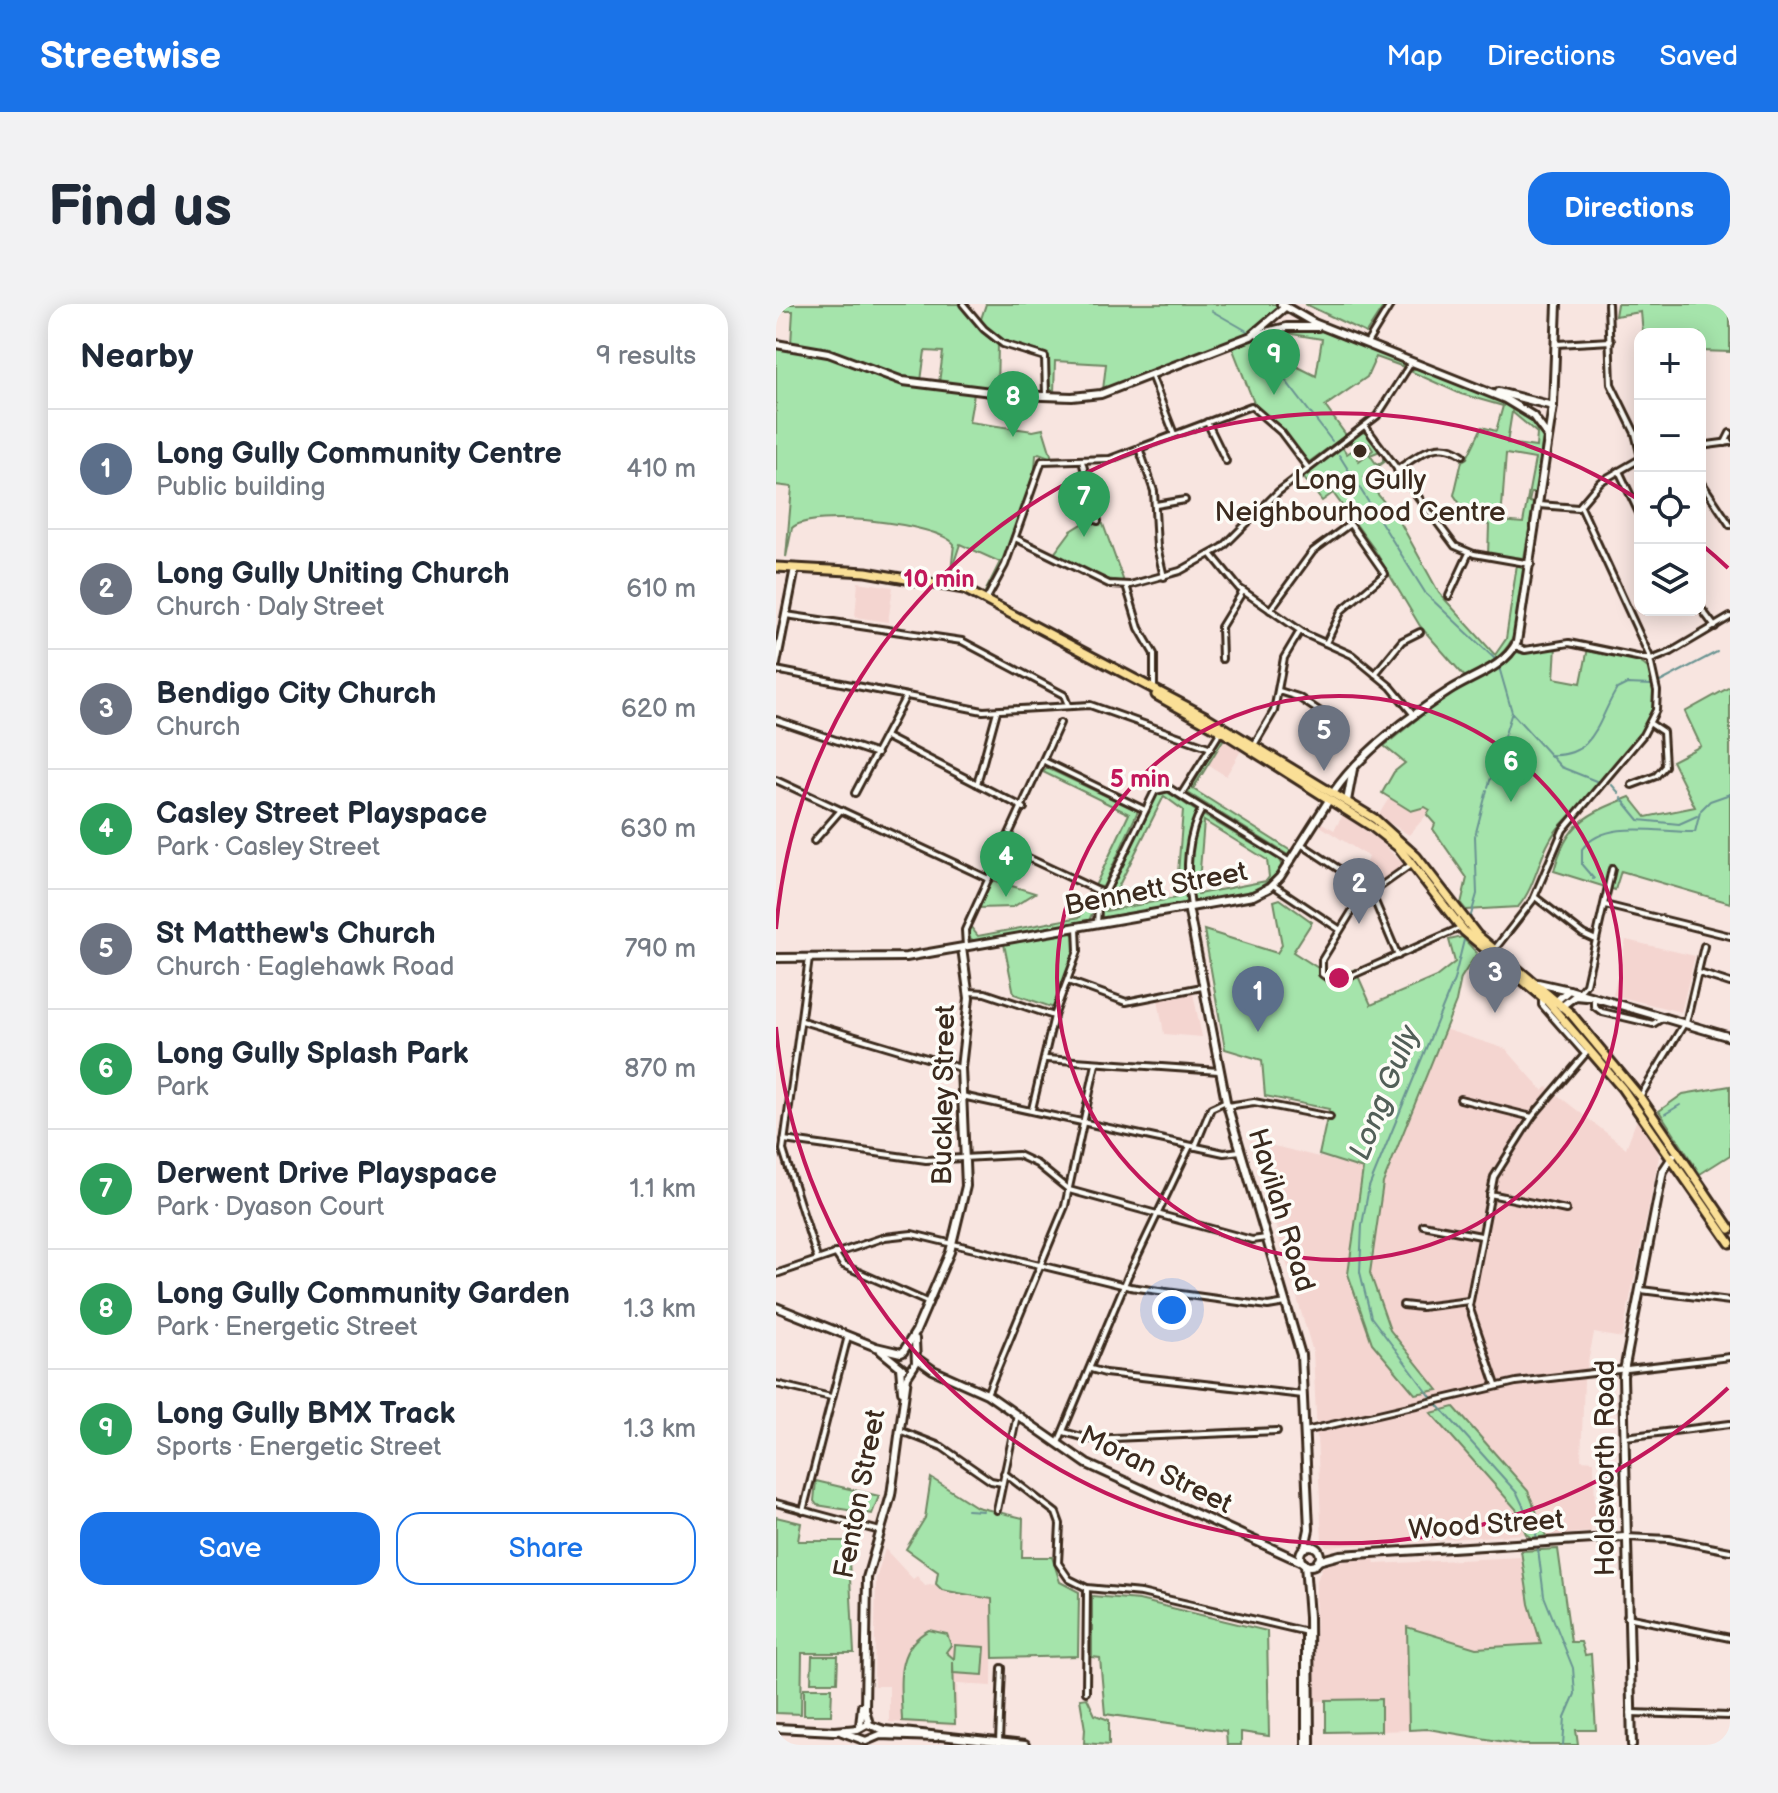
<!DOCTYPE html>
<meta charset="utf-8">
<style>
:root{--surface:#fff;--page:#f2f2f3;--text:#1f2937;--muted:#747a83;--line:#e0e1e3;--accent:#1a73e8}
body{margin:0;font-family:"Balsamiq Sans",sans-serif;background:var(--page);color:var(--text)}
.controls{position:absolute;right:24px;top:24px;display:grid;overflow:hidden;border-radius:16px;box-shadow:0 4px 20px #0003}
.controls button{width:72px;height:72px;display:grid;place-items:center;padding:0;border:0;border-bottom:2px solid var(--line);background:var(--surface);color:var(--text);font:40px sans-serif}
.you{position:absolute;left:396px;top:1006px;width:28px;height:28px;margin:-20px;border:6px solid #fff;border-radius:50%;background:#1a73e8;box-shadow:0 0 0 12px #1a73e833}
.badge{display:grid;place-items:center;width:52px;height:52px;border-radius:50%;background:var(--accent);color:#fff;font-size:26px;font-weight:700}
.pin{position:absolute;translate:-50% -66px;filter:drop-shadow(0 2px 4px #0008)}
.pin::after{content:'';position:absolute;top:42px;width:28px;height:24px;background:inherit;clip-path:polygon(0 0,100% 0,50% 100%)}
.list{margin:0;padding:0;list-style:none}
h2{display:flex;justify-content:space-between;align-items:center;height:104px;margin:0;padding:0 32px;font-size:34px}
h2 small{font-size:26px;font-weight:400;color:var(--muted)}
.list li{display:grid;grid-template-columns:52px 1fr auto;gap:24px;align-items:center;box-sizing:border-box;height:120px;padding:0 32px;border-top:2px solid var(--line)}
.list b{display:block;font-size:30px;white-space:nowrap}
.list p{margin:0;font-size:26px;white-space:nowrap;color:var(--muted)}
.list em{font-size:26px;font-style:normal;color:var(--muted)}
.actions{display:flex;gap:16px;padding:24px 32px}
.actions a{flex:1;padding:18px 0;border:2px solid var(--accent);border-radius:24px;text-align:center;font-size:28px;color:var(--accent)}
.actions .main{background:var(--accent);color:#fff}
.icon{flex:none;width:44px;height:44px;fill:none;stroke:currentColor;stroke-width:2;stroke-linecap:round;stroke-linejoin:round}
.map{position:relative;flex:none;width:954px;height:1441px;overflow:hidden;border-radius:24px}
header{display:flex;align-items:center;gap:48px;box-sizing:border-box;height:112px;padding:0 40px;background:var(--accent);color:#fff}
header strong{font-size:38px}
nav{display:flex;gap:44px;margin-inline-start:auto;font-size:28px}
.intro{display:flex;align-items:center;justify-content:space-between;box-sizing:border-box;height:192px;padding:0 48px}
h1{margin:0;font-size:56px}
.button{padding:20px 36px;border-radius:24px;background:var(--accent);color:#fff;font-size:28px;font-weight:700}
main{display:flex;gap:48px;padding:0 48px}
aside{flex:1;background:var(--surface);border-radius:24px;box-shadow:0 4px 20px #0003}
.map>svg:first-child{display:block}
.built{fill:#f4d5d0}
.green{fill:#a5e4ab;stroke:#708764;stroke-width:2;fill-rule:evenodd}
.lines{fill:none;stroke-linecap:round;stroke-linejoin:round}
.stream{stroke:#6a9492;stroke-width:2}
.street-casing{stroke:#3b2a1e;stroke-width:10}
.secondary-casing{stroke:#3b2a1e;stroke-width:12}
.primary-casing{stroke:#3b2a1e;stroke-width:13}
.street{stroke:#fdfcf7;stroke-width:4}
.secondary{stroke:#fdfcf7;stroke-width:6}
.primary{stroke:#fadf96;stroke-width:7}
.ring{fill:none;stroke:#c2185b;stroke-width:4}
.poi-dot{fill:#3b2a1e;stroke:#fdfcf7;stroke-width:3}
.labels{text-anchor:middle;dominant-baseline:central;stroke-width:7;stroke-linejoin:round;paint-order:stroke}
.poi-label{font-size:28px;fill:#3b2a1e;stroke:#fdfcf7}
.street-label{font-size:28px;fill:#3b2a1e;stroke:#fdfcf7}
.water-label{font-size:30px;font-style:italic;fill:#525f58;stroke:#fdfcf7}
.centre{fill:#c2185b;stroke:#fdfcf7;stroke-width:4}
.ring-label{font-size:24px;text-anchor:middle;font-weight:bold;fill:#c2185b;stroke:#fdfcf7;stroke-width:7;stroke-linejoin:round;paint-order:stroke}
</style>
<header>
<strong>Streetwise</strong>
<nav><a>Map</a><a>Directions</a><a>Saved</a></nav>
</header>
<div class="intro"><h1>Find us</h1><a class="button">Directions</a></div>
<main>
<aside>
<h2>Nearby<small>9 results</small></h2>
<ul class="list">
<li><span class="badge" style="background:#5c6f8a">1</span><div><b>Long Gully Community Centre</b><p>Public building</p></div><em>410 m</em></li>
<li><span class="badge" style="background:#6b7280">2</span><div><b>Long Gully Uniting Church</b><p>Church · Daly Street</p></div><em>610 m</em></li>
<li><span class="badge" style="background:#6b7280">3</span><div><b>Bendigo City Church</b><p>Church</p></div><em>620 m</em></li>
<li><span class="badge" style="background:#2e9e5b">4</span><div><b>Casley Street Playspace</b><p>Park · Casley Street</p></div><em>630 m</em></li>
<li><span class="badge" style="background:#6b7280">5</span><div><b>St Matthew's Church</b><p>Church · Eaglehawk Road</p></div><em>790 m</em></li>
<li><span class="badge" style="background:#2e9e5b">6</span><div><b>Long Gully Splash Park</b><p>Park</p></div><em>870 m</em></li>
<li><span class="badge" style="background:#2e9e5b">7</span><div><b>Derwent Drive Playspace</b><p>Park · Dyason Court</p></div><em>1.1 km</em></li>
<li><span class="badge" style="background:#2e9e5b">8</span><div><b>Long Gully Community Garden</b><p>Park · Energetic Street</p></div><em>1.3 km</em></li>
<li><span class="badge" style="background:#2e9e5b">9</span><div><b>Long Gully BMX Track</b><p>Sports · Energetic Street</p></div><em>1.3 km</em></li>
</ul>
<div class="actions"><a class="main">Save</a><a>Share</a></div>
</aside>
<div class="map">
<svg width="954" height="1441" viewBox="0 0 954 1441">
<rect width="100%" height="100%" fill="#f8e5e0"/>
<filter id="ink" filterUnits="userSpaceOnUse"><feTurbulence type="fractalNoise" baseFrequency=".0125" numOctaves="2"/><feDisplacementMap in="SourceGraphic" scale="16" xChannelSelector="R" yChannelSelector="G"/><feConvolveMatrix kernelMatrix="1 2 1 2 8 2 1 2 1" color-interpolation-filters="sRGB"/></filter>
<g filter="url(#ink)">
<!-- built -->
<g class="built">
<path d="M82 278 117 283 112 318 79 313Z"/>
<path d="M446 433 466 445 450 472 429 459Z"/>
<path d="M613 494 635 507 649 503 655 506 633 531 602 512Z"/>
<path d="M567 511 604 537 628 561 601 581 583 570 593 553 544 522 546 519 558 526Z"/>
<path d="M850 636 919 652 905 708 837 691Z"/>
<path d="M417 689 426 733 388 730 382 695Z"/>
<path d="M668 725 730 745 767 787 771 783 850 844 861 815 882 845 883 853 846 1034 818 1029 808 1077 805 1156 818 1157 819 1213 814 1215 815 1228 770 1232 765 1213 678 1103 655 1109 740 1205 750 1230 550 1243 546 1237 537 1048 474 836 587 864 572 970 639 1090 661 1086 614 1026 594 969 607 879Z"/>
<path d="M109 1245 137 1275 141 1272 149 1282 160 1280 166 1286 217 1295 216 1382 181 1380 180 1422 113 1418V1382H98L100 1275Z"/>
<path d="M746 1253 753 1300 766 1340 700 1344 632 1324 633 1426 605 1427 604 1395 539 1397 540 1279 548 1258 598 1254 599 1260Z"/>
</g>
<!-- green -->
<g class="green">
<path d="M0 0H184L222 40 221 87 163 79 167 48 149 47 145 77C99 70 60 46 15 40L17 7H0Z"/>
<path d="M210 0H500L502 5 473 29 327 86 330 60 279 57 278 89 274 84 272 51 235 42 204 18Z"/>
<path d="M529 0H609L590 29Z"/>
<path d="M841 0H954V48L924 47V30H867L865 8 839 12Z"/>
<path d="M541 25 625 58 628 63 600 53 591 73 549 102 570 131 533 158 478 99 456 43 502 26ZM504 28 546 35 540 72 514 59 512 66 493 44 489 34Z"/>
<path d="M0 43 48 51 122 80 198 90 193 118 257 127 267 125 276 154 263 149 260 151 259 165 228 258 213 286 209 288 224 258 184 240 175 268 178 240C162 219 35 205 16 224L10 253 16 183 0 181Z"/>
<path d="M640 64C680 81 744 93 767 130L760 189H755L753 198 758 199 748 254 712 251 713 221 691 210 678 191 686 157 691 154 706 123 720 127 727 102 685 90 634 67ZM736 108 761 129 760 143 731 139ZM730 150 759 155 747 219 725 217Z"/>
<path d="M585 128 591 129 604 147 594 151 601 161 607 157V151L611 156 588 173 624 218 663 289 719 351 730 335 741 260 748 264C742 323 747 347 689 373L644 322 598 245 557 189 546 197 527 173 566 143 571 150 577 146 583 157 597 146 593 140 572 139Z"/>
<path d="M316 214 320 221 327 220 348 278 324 274 278 250 295 227Z"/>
<path d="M780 342 778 374 805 379 812 344C828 348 851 350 865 359 921 393 807 496 784 522 763 545 762 580 742 603L690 606 685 600 691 574 657 525 659 520 651 511 654 506 649 503 635 507 606 489 618 468 629 459 608 442 662 398 741 348 748 350Z"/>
<path d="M954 383V599L845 567 839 586 778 567C790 519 811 510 854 493L870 513 919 503 896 457 925 442 909 408Z"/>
<path d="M449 433 417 485 515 547 512 551 412 489 444 435Z"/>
<path d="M271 464 362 507 327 583 319 582 353 510 267 468Z"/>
<path d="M391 488 420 507 412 533 411 597 407 600 326 614 325 606 381 491ZM388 492 407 506 400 594 330 607Z"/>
<path d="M427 511 503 556 506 562C493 587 444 601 418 596 411 574 413 530 427 511ZM428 517 491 556 493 573 490 577 422 590Z"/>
<path d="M216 576 259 589 237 603 202 604Z"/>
<path d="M317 587 322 595 313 617 200 638 191 632 194 622 202 632 304 613Z"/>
<path d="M504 595 536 618 517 648 558 674 579 665 595 701 660 673 679 658 673 636 686 633 701 649 685 674 680 698 607 879 594 969 614 1026 662 1086 639 1090 596 1039 572 970 587 865 543 851 553 805 489 792 486 756 449 745 428 626 501 649 506 641 498 597Z"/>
<path d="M294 628 300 633V642L278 704 238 690 228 640Z"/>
<path d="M954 782V851L924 870 883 807 907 790Z"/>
<path d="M678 1103 752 1187 770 1232 757 1235 750 1230 740 1205 655 1109Z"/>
<path d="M155 1174 201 1203 247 1214 246 1253H276L284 1278 303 1288 302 1352 217 1354 216 1295 166 1286 160 1280 162 1268 130 1245 149 1214Z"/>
<path d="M40 1177 103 1192 96 1210 41 1201 38 1197Z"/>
<path d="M0 1213 25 1219 22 1237H72L78 1349H26L25 1410 0 1409Z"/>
<path d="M782 1245 795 1338H805L809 1351 815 1350 820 1426H800L802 1441H746L652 1425 633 1426 631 1323 700 1344 765 1340 753 1300 745 1247Z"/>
<path d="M316 1292 363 1296 491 1327 493 1432 465 1428V1441H451L450 1427 329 1410 324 1354 316 1353Z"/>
<path d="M153 1326 171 1330 175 1341 170 1348 178 1355 179 1341 209 1343 207 1371 177 1369V1358L179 1420 126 1417C125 1381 117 1345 153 1326Z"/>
<path d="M36 1352H62L61 1378H35Z"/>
<path d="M28 1384H56L55 1411H28Z"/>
<path d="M311 1394 319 1411 333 1416V1441L308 1439 309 1425 304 1395Z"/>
<path d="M605 1395V1427L550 1428V1396Z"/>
</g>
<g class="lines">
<!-- stream -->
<g class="stream">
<path d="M436 7 471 27"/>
<path d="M480 38 556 137"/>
<path d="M563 151 650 290 719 355"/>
<path d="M884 378 941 348"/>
<path d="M736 409 785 463 820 477"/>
<path d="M773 451C820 454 822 414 841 385L851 380 876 381"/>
<path d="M835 480 843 489"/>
<path d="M712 483 736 408 723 363"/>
<path d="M845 494 863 516 903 520 921 512"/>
<path d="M925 506 934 497 954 490"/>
<path d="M818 575 806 561V545C830 514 885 529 919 528L924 508"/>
<path d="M693 618 701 590 699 532 711 486"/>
<path d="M889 810 904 801"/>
<path d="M655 1093 595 1013 584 968 586 921 593 883 678 676 689 632"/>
<path d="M662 1101 741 1189 760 1229 768 1292 797 1364 799 1390 789 1413 787 1441"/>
<path d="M191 1206 207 1207"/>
</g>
<defs>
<g id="street">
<path d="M187 0 208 25 227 40 269 53 270 92"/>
<path d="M832 0 835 80 859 129 864 149"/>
<path d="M591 39 615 0"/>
<path d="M781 40 835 37"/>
<path d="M375 71 398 130"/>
<path d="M431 118 450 157"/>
<path d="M589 122 679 242 698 250 755 260"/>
<path d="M949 139 954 129"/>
<path d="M924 142 954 138"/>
<path d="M363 144 378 187 381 243 388 273"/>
<path d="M306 157 322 217"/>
<path d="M621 166C642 151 662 133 687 151"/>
<path d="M843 167 864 211"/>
<path d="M924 176 954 221"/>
<path d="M380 201 409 196"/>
<path d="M763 201 802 204 824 178 864 155"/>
<path d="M239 234 333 280 354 281 404 267 447 243 502 188 601 112 635 59"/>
<path d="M436 251 463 284 529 330 576 351 615 383 638 411"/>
<path d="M350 281 363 324 378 350V385"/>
<path d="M673 292 693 249"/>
<path d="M210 296 229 261 266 157 334 155 475 102 505 128 532 164"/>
<path d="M924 303 939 323"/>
<path d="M494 306 537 247 574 220 609 270 566 306 550 339"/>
<path d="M10 311 186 337 288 391 292 401"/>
<path d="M739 342 749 346 793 339 875 356 895 348 954 313"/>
<path d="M446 355 445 323 467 287"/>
<path d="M0 366 207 407 314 401 435 444"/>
<path d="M599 370 626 337 644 328"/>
<path d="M503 387 522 393 546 409"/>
<path d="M0 416 101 450"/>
<path d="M110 433 248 504"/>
<path d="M478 441 498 407 508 354 524 327"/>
<path d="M270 458 369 506"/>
<path d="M0 476 213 575"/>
<path d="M201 480 221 407"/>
<path d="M856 481 880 472 889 462 887 428 875 420"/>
<path d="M79 489 130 392"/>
<path d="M405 491 514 558"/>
<path d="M405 491 445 427"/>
<path d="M38 537 65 506"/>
<path d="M525 540 596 587"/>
<path d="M229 543 329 590"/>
<path d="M636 560 581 599 546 656V670L556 677 568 675 684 624"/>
<path d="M497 581 563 625"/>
<path d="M595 588 622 652"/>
<path d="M759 593 807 630 820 636"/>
<path d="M829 601 954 632"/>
<path d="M415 603C410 571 410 533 426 505"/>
<path d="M321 620 322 603 379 487 393 484 426 505"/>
<path d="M190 643 189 626 284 419"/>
<path d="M718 646 757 596 787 526 867 431 880 406 881 387 873 351 805 203"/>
<path d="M33 654 7 846 41 954"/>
<path d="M923 669 954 679"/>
<path d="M292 677 350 698 426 683"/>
<path d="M193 688 209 689 278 712"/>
<path d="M803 688 810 680 836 565"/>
<path d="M818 693V702L826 708 877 720 888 713"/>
<path d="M766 694V701L809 750"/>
<path d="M26 717 184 764"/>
<path d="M910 719 928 642"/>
<path d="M270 755 443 767"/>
<path d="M865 791 908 720"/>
<path d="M186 792 448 849 464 847"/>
<path d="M684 795 756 813"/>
<path d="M451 802 478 798 554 813"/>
<path d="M256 805 278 712 302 647 301 623"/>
<path d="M8 836 150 856 242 851 261 860 293 886 476 936 490 934"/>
<path d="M419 843 435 804 450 797"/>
<path d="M714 890 790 906"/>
<path d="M647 921 705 932"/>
<path d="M59 949 67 961 153 999"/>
<path d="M0 970 109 933 136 930 354 983 492 1002 510 999"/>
<path d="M865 986 954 997"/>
<path d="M627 1001 645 1003 693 997"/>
<path d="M315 1065 329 1069 527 1091"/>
<path d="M0 1080 55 1093"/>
<path d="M720 1081 693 1002 718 873 756 813 812 747"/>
<path d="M211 1090 289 902 320 760"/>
<path d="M123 1126 166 1143 215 1177 226 1179"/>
<path d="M529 1127 740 1078 954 1053"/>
<path d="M288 1128 313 1135 501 1127"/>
<path d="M849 1133 954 1120"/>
<path d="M282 1139 352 972 414 842"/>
<path d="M228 1169 280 1209 284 1220 282 1259 293 1275 311 1284 365 1289 531 1328"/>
<path d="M0 1199 104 1227"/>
<path d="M221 1206 241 1111"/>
<path d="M27 1207 72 1032"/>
<path d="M850 1233 893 1235 954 1247"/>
<path d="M851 1313 954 1334"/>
<path d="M310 1388 311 1284"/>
<path d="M854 1409 954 1412"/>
<path d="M223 1438 226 1364"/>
</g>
<g id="secondary">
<path d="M505 0 538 19 729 95 757 112 771 131"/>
<path d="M482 30 511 23H542"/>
<path d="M0 40 52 49 127 77 239 91 296 93 325 90 475 32 509 3"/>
<path d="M722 88 777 102"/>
<path d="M0 360 19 264"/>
<path d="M557 489C585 448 631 414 673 387 696 372 728 364 741 338L777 102 781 0"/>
<path d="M571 497 577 465"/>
<path d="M412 603 450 797 525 1051 533 1225 529 1244"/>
<path d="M0 654 130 653 477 592 493 584 504 573 553 496"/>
<path d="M762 679 793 686"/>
<path d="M778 699 793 686 954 733"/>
<path d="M785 703 799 692 810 693"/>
<path d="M0 1003 100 1043 125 1049"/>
<path d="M105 1047 127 1065"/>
<path d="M127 1048 140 1027 174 948 190 882 185 764 193 694 186 644"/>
<path d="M140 1054 157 1066 211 1090 311 1160 528 1259"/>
<path d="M124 1063 126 1087"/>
<circle cx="534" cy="1252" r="10"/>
<path d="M542 1257 564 1251 849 1233"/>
<path d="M529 1260 533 1313 534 1441"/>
<path d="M93 1420 89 1405 91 1274 115 1191 131 1073 140 1059 139 1035"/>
<path d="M84 1422 86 1402"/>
<path d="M0 1424 59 1427 82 1425 91 1420 108 1426 249 1441"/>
<path d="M66 1428 90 1437 104 1431 160 1433"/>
<path d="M530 1441V1328"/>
<path d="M856 1441 847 1072 887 867 897 852"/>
</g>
<g id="primary">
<path d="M0 263 90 268 188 285 429 412 599 515 640 552 701 631 795 710 864 793 954 925"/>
<path d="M380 391 450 430 595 522 623 544 688 627 770 696 846 784 954 939"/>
</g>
</defs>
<!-- street casing -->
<use href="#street" class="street-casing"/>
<!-- secondary casing -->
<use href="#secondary" class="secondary-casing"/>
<!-- primary casing -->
<use href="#primary" class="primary-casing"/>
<!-- street -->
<use href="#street" class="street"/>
<!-- secondary -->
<use href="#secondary" class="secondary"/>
<!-- primary -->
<use href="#primary" class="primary"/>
</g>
</g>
<!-- distance rings -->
<g class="ring">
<circle cx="563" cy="674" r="282"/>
<path d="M952 1084A565 565 0 0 1 0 723M0 625A565 565 0 0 1 862 195M926 241A565 565 0 0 1 952 264"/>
</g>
<!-- markers -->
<circle class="poi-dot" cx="584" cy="147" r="8"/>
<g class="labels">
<!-- poi labels -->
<g class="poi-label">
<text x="584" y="176">Long Gully<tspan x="584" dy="32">Neighbourhood Centre</tspan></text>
</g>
<!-- street labels -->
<g class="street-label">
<text transform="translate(380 585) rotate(-11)">Bennett Street</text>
<text transform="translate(168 791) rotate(-89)">Buckley Street</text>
<text transform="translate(505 906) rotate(73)">Havilah Road</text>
<text transform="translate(829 1164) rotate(-90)">Holdsworth Road</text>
<text transform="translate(380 1166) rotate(26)">Moran Street</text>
<text transform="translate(84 1190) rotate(-79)">Fenton Street</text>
<text transform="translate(710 1221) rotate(-4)">Wood Street</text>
</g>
<!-- water labels -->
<g class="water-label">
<text transform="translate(609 789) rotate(-68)">Long Gully</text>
</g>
</g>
<circle cx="563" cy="674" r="12" class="centre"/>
<g class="ring-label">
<text x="163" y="283">10 min</text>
<text x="364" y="483">5 min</text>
</g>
</svg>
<div class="controls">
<button>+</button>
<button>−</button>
<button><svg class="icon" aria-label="locate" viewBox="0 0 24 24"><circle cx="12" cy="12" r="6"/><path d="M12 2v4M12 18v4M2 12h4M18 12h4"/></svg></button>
<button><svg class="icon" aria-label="layers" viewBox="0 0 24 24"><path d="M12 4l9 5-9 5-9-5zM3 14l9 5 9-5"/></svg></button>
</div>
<div class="you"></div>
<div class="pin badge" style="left:482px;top:728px;background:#5c6f8a">1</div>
<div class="pin badge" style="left:583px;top:620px;background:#6b7280">2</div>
<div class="pin badge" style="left:719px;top:709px;background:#6b7280">3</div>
<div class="pin badge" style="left:230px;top:593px;background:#2e9e5b">4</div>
<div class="pin badge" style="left:548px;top:467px;background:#6b7280">5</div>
<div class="pin badge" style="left:735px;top:498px;background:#2e9e5b">6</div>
<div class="pin badge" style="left:308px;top:233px;background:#2e9e5b">7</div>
<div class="pin badge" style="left:237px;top:133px;background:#2e9e5b">8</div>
<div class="pin badge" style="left:498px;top:91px;background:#2e9e5b">9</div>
</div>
</main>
